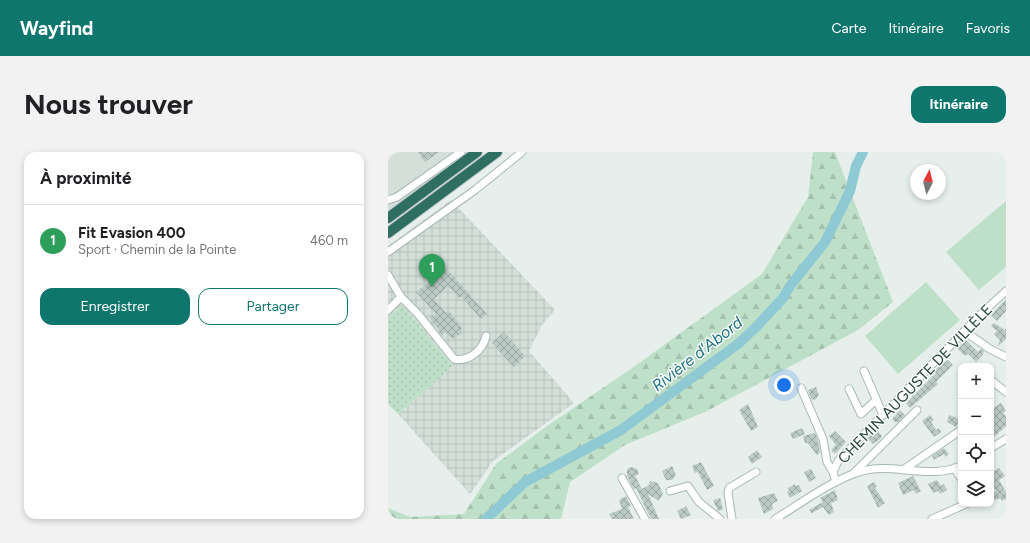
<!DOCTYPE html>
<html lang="fr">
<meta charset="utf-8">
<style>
:root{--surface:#fff;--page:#f2f2f2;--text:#202124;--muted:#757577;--line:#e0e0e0;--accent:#0f766e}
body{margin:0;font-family:Figtree,sans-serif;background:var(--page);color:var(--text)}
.controls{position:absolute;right:12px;bottom:12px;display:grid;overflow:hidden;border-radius:8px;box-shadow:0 2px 6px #0003}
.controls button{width:36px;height:36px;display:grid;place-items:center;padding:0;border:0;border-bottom:1px solid var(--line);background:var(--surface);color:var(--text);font:20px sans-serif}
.compass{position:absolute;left:522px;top:12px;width:36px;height:36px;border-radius:50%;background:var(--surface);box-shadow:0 2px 6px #0003;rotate:7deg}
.you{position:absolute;left:396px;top:233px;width:14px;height:14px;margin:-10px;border:3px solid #fff;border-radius:50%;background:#1a73e8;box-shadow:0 0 0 6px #1a73e833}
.badge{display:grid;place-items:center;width:26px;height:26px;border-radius:50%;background:var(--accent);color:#fff;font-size:13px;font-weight:700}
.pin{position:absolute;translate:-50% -33px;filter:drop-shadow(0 1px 2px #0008)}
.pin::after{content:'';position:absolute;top:21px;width:14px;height:12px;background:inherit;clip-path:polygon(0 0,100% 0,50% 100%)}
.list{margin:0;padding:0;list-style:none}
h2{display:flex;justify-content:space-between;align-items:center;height:52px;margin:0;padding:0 16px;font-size:17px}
h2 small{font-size:13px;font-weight:400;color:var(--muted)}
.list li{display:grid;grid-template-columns:26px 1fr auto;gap:12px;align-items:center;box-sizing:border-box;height:72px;padding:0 16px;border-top:1px solid var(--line)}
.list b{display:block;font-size:15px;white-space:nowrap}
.list p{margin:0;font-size:13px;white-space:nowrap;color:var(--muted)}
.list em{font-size:13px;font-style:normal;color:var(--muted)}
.actions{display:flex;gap:8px;padding:12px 16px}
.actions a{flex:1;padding:9px 0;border:1px solid var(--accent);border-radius:12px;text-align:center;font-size:14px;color:var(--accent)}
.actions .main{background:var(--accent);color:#fff}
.icon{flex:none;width:22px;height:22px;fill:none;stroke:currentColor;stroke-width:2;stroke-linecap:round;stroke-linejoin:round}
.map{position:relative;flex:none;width:618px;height:367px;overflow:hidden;border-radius:12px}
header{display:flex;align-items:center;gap:24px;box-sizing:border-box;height:56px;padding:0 20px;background:var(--accent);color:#fff}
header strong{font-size:19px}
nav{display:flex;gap:22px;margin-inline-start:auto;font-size:14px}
.intro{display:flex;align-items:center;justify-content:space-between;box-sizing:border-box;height:96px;padding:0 24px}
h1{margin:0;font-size:28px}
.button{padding:10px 18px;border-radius:12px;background:var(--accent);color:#fff;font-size:14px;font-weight:700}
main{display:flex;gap:24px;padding:0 24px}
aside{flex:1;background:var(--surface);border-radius:12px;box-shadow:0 2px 6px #0003}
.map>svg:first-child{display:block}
.built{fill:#d4dfda}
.industrial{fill:url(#industrial-grid)}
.grass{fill:url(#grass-dots)}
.forest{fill:url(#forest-firs)}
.pitch{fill:#bfe0c8}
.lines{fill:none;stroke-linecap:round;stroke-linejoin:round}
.river{stroke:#8ec9d4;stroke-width:10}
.building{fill:url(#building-cross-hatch)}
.minor-casing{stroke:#a8b8b2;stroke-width:9}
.highway-casing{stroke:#c2cac8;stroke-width:12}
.minor{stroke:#fff;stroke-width:7}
.highway{stroke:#2f6f62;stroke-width:10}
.labels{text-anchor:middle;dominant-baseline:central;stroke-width:3;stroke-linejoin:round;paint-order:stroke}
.street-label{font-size:15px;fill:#24423a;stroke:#f7fbf9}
.water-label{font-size:16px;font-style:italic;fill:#1c6f80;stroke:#f7fbf9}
</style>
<header>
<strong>Wayfind</strong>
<nav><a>Carte</a><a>Itinéraire</a><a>Favoris</a></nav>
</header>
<div class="intro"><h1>Nous trouver</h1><a class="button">Itinéraire</a></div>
<main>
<aside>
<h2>À proximité<small></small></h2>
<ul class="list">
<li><span class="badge" style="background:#2e9e5b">1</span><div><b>Fit Evasion 400</b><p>Sport · Chemin de la Pointe</p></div><em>460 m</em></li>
</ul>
<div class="actions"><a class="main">Enregistrer</a><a>Partager</a></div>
</aside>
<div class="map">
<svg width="618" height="367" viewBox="0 0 618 367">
<defs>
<pattern id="industrial-grid" width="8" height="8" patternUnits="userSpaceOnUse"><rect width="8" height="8" fill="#d4dfda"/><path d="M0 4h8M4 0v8" fill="none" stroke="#b6c1bc"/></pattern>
<pattern id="grass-dots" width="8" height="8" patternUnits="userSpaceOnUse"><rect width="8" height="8" fill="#bfe0c8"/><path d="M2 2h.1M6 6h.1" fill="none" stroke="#a4c1ad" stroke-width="1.8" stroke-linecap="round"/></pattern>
<pattern id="forest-firs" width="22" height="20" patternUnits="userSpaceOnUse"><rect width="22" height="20" fill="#bfe0c8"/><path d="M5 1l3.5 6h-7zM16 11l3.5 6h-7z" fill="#a4c1ad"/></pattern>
<pattern id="building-cross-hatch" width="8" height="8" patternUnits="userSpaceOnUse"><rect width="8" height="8" fill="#bbcac4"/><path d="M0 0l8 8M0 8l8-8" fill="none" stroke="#98a6a0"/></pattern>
</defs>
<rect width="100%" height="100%" fill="#e6efeb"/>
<!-- built -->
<path class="built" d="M0 0H79L0 59Z"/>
<!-- industrial -->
<path class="industrial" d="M63 48 167 158 154 173 141 199 186 251 105 309 82 342 10 262 65 214 14 153 0 166V94Z"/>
<!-- grass -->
<path class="grass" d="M14 153 65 214 10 262 0 252V166Z"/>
<!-- forest -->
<path class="forest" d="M425 0H447L505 150 470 178 317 260 237 293 182 330 173 367H0V356L22 365 76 362 108 312 159 274 247 214 374 122 420 45Z"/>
<!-- pitch -->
<g class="pitch">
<path d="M618 49V115L591 138 558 100Z"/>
<path d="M538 130 572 168 510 222 477 184Z"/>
</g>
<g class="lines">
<!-- river -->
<path class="river" d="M98 367 137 330 233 278 350 192 370 173 395 146 402 134 437 90 462 39 468 14 475 0"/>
</g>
<!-- building -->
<g class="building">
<path d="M30 0H51L37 10Z"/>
<path d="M59 117 99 162 93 167 73 144 71 146 60 134 46 147 58 161 61 159 73 175 74 181 65 187 57 180 54 183 50 177 42 166 48 162 28 140Z"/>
<path d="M618 147V159L609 169 603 163Z"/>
<path d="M606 171 617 178 618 175V187L609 195 612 188 606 182 609 179 603 174Z"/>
<path d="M116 180 137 204 126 215 104 191Z"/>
<path d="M577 187 590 200 593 197 596 199 594 204 588 210 580 202 577 204 570 197Z"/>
<path d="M560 208 565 213 548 230 550 232 522 256 518 251 548 221 546 220 551 214Z"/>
<path d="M428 235 431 243 427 248 423 247 420 238Z"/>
<path d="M613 251 618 259 615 261 618 265V274L606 285 603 281V258Z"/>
<path d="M360 252 370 275 363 279 351 258Z"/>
<path d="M512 258 517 263 510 270H507L504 267Z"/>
<path d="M542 263 546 268 543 270 548 278 551 276 553 280 546 285 534 269Z"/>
<path d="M561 263 572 267 568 275 559 270Z"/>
<path d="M414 276 417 282 405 287 402 281Z"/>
<path d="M488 277 494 284 492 287 485 292 479 286Z"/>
<path d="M447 279 458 290 447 302 443 298 448 293 441 284Z"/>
<path d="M427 281 430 288 432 301 429 303 420 291H417L415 284Z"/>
<path d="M556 296 561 302 557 305 556 302 546 308 544 304Z"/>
<path d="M369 298 374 305 364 312 360 305Z"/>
<path d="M313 310 326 334 319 338 310 320 307 321 304 314Z"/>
<path d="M284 314 288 323 284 328H278L274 319Z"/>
<path d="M243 315 249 317 251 322 247 324 254 337 261 333 262 329 270 331 275 342 271 349 260 342 271 367H263L248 336 246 337 239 324V317Z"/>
<path d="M611 316 617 324 611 328 618 340V347L614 349 612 346 603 350V341L608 339 603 332V321Z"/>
<path d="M423 317 428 326 421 330 416 320Z"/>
<path d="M525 324 533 339 528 342 526 338 515 343 510 331Z"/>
<path d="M549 328 553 334 556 332 559 338 552 342 550 339 545 341 540 332Z"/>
<path d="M486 330 489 334 487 336 497 351 490 356 479 334Z"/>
<path d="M407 332 408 334 411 333 414 339 402 346 399 340 401 338 400 336Z"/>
<path d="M447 338 450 348 443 351 446 360 441 363 435 355 424 361 421 358 435 350 432 346Z"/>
<path d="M386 341 390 349 384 352 385 357 376 362 370 346Z"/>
<path d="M238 344 243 354 240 355 246 367H224L221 362 234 357 231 348Z"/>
<path d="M332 346 335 357 330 359 325 348Z"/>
<path d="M298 354 303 363 293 367 289 359Z"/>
</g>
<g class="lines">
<defs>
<g id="minor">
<path d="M0 48 9 45 73 0"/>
<path d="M0 100 87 38 134 0"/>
<path d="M0 123 13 145 0 158"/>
<path d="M13 145 30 162 66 207C81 210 95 198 98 184"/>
<path d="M576 179 602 197 618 205"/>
<path d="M476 219 495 263"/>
<path d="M603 228 618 240"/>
<path d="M413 236 435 287 439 310 445 320"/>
<path d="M461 237 473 262 488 248"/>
<path d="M603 296 618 287"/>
<path d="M566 316 573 326"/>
<path d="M515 318 573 278"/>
<path d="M467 320 529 258"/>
<path d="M234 326 257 367"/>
<path d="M448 330 445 320 450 309 594 161 618 139"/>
<path d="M282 339 300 334 311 350 332 367"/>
<path d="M344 367 340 341 341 336 368 320"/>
<path d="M387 367C414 351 454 320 485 317 510 314 549 326 573 314"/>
<path d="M544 367 578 352"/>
</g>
<g id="highway">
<path d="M0 66 89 0"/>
<path d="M0 81 109 0"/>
</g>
</defs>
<!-- minor casing -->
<use href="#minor" class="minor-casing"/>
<!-- highway casing -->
<use href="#highway" class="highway-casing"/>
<!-- minor -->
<use href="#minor" class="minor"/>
<!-- highway -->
<use href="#highway" class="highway"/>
</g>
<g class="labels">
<!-- street labels -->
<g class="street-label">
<text transform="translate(527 232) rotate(-46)">CHEMIN AUGUSTE DE VILLÈLE</text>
</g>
<!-- water labels -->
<g class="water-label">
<text transform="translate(309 202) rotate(-38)">Rivière d'Abord</text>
</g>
</g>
</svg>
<div class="controls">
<button>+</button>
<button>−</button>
<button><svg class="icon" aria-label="locate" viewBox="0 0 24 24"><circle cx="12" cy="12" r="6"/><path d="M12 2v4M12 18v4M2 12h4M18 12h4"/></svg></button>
<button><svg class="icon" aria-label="layers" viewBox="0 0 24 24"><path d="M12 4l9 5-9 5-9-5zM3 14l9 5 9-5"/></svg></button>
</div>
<svg class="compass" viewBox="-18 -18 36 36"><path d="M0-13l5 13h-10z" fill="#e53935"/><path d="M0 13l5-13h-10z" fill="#757577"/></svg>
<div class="you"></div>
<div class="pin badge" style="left:44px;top:135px;background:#2e9e5b">1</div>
</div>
</main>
